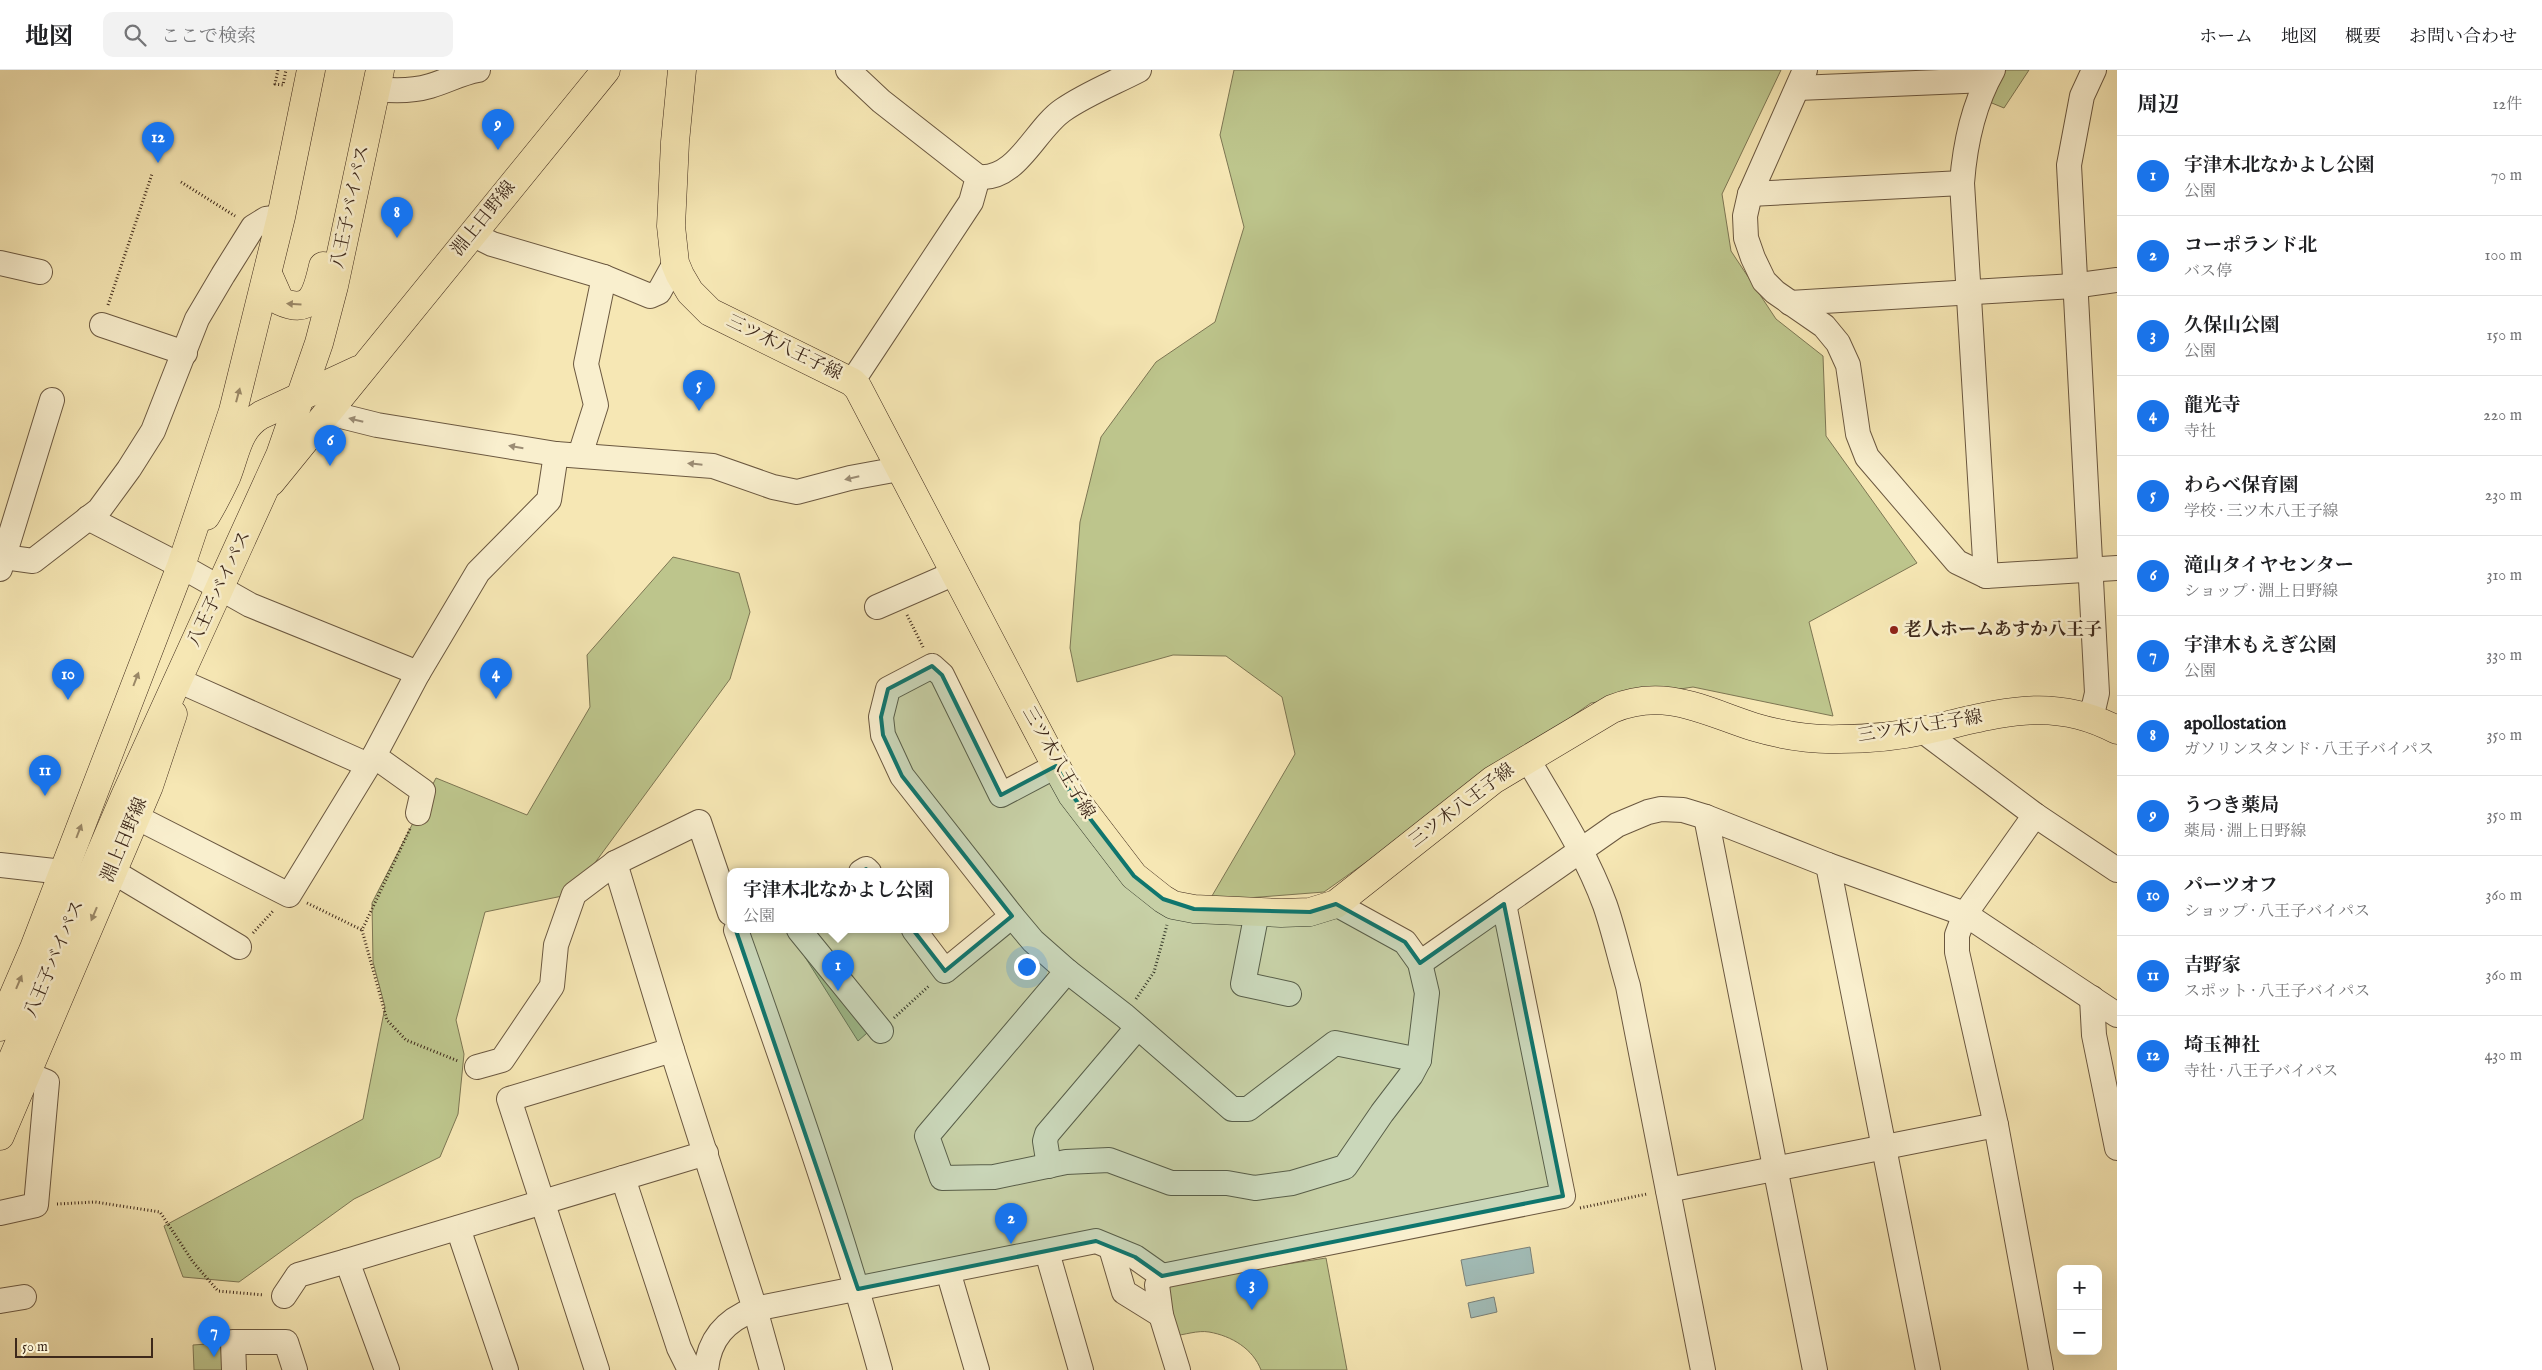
<!DOCTYPE html>
<html lang="ja">
<meta charset="utf-8">
<style>
:root{--surface:#fff;--page:#f2f2f2;--text:#202124;--muted:#757577;--line:#e0e0e0;--accent:#1a73e8}
body{margin:0;font-family:"IM FELL English","Noto Serif JP",serif;background:var(--page);color:var(--text)}
.controls{position:absolute;right:15px;bottom:15px;display:grid;overflow:hidden;border-radius:10px;box-shadow:0 5px 20px #0002}
.controls button{width:45px;height:45px;display:grid;place-items:center;padding:0;border:0;border-bottom:1px solid var(--line);background:var(--surface);color:var(--text);font:25px sans-serif}
.scale{position:absolute;left:15px;bottom:12px;width:138px;box-sizing:border-box;padding-left:5px;border:2px solid #3d281a;border-top:0;font-size:14px;line-height:18px;white-space:nowrap;color:#3d281a;-webkit-text-stroke:4px #f9efce;paint-order:stroke}
.you{position:absolute;left:1026px;top:896px;width:18px;height:18px;margin:-12px;border:4px solid #fff;border-radius:50%;background:#1a73e8;box-shadow:0 0 0 8px #1a73e833}
.badge{display:grid;place-items:center;width:32px;height:32px;border-radius:50%;background:var(--accent);color:#fff;font-size:16px;font-weight:700}
.pin{position:absolute;translate:-50% -41px;filter:drop-shadow(0 1px 2px #0008)}
.pin::after{content:'';position:absolute;top:26px;width:18px;height:15px;background:inherit;clip-path:polygon(0 0,100% 0,50% 100%)}
.popup{position:absolute;left:727px;top:798px;width:222px;height:65px;box-sizing:border-box;display:grid;place-content:center;border-radius:10px;background:var(--surface);filter:drop-shadow(0 1px 4px #0005);font-size:16px;white-space:nowrap;color:var(--muted)}
.popup b{font-size:19px;color:var(--text)}
.popup::after{content:'';position:absolute;left:50%;top:100%;margin-left:-10px;border:10px solid transparent;border-top-color:var(--surface)}
.list{margin:0;padding:0;list-style:none}
h2{display:flex;justify-content:space-between;align-items:center;height:65px;margin:0;padding:0 20px;font-size:21px}
h2 small{font-size:16px;font-weight:400;color:var(--muted)}
.list li{display:grid;grid-template-columns:32px 1fr auto;gap:15px;align-items:center;box-sizing:border-box;height:80px;padding:0 20px;border-top:1px solid var(--line)}
.list b{display:block;font-size:19px;white-space:nowrap}
.list p{margin:0;font-size:16px;white-space:nowrap;color:var(--muted)}
.list em{font-size:16px;font-style:normal;color:var(--muted)}
.icon{flex:none;width:28px;height:28px;fill:none;stroke:currentColor;stroke-width:2;stroke-linecap:round;stroke-linejoin:round}
.map{position:relative;flex:none;width:2117px;height:1300px;overflow:hidden}
header{display:flex;align-items:center;gap:30px;box-sizing:border-box;height:70px;padding:0 25px;background:var(--surface);border-bottom:1px solid var(--line)}
header strong{font-size:24px}
nav{display:flex;gap:28px;margin-inline-start:auto;font-size:18px}
.search{width:350px;height:45px;background:var(--page);display:flex;align-items:center;gap:12px;box-sizing:border-box;padding:0 18px;border-radius:10px;color:var(--muted);font-size:19px}
main{display:flex}
aside{flex:1;background:var(--surface)}
.map>svg:first-child{display:block}
.green{fill:#bdc58c;stroke:#7d7653}
.water{fill:#a2bdb8;stroke:#7a8179}
.lines{fill:none;stroke-linecap:round;stroke-linejoin:round}
.minor-casing{stroke:#6b5840;stroke-width:26}
.major-casing{stroke:#3d281a;stroke-width:29}
.highway-casing{stroke:#3d281a;stroke-width:29}
.path{stroke:#3d281a;stroke-width:3;stroke-dasharray:1 2.5;stroke-linecap:butt}
.minor{stroke:#f9efce;stroke-width:24}
.major{stroke:#f6e7b4;stroke-width:28}
.highway{stroke:#f6e7b4;stroke-width:28}
.oneway{fill:#9a8867}
.oneway2{fill:#9b8c74}
.marked{fill:#0f766e;fill-opacity:0.2;stroke:#0f766e;stroke-width:4;stroke-linejoin:round}
.poi-dot{fill:#8f2418;stroke:#f9efce;stroke-width:2}
.labels{text-anchor:middle;dominant-baseline:central;stroke-width:5;stroke-linejoin:round;paint-order:stroke}
.street-label{font-size:18px;fill:#3d281a;stroke:#f9efce}
.poi-label{font-size:18px;font-weight:bold;fill:#3d281a;stroke:#f9efce;text-anchor:start}
</style>
<header>
<strong>地図</strong>
<div class="search"><svg class="icon" aria-label="search" viewBox="0 0 24 24"><circle cx="10" cy="10" r="6"/><path d="M15 15l6 6"/></svg>ここで検索</div>
<nav><a>ホーム</a><a>地図</a><a>概要</a><a>お問い合わせ</a></nav>
</header>
<main>
<div class="map">
<svg width="2117" height="1300" viewBox="0 0 2117 1300">
<rect width="100%" height="100%" fill="#f6e7b4"/>
<filter id="stains"><feTurbulence type="fractalNoise" baseFrequency=".004" numOctaves="4"/><feColorMatrix values="0 0 0 0 .2 0 0 0 0 .09 0 0 0 0 .02 0 0 0 .5 -.17"/></filter>
<radialGradient id="worn" r=".72"><stop offset=".6" stop-color="#630" stop-opacity="0"/><stop offset="1" stop-color="#630" stop-opacity=".3"/></radialGradient>
<!-- green -->
<g class="green">
<path d="M1234 0H1781L1722 124 1731 181 1776 249 1823 286 1826 366 1917 493 1809 552 1833 646 1693 617 1591 633 1324 822 1209 831 1295 684 1282 627 1226 586 1173 585 1077 612 1070 578 1080 452 1101 367 1156 292 1215 252 1244 157 1220 65Z"/>
<path d="M2002 0H2029L2004 38 1987 31Z"/>
<path d="M673 487 739 503 750 542 730 609 572 824 485 842 456 950 464 984 458 1044 440 1087 354 1129 239 1212 183 1207 164 1156 363 1049 385 937 373 892 372 833 436 708 527 745 590 637 587 585Z"/>
<path d="M813 877 876 955 858 971 805 887Z"/>
<path d="M1326 1188 1347 1300H1261C1253 1279 1232 1266 1209 1262 1198 1260 1184 1265 1173 1266L1165 1219 1170 1212Z"/>
<path d="M233 1272 234 1300H194L193 1275Z"/>
</g>
<!-- water -->
<g class="water">
<path d="M1530 1177 1534 1203 1466 1216 1461 1190Z"/>
<path d="M1494 1227 1497 1242 1471 1248 1468 1233Z"/>
</g>
<g class="lines">
<defs>
<g id="minor">
<path d="M848 0 881 31 978 107 971 132 852 312"/>
<path d="M1805 0 1750 124 1745 146 1746 168 1753 188 1764 211 1775 222 1824 256 1838 273 1848 295 1858 364 1867 387 1957 492 1986 506 2117 498"/>
<path d="M1798 18 1987 10"/>
<path d="M376 19C394 21 413 21 430 16 447 11 461 3 478 0"/>
<path d="M978 107C1017 111 1035 59 1063 40 1086 24 1114 13 1139 0"/>
<path d="M1750 124 1962 113"/>
<path d="M472 164 492 174 604 207 650 226 659 222 675 193"/>
<path d="M0 193 40 202"/>
<path d="M2087 214 2117 210"/>
<path d="M1790 233 2074 216"/>
<path d="M102 255 185 283"/>
<path d="M329 343 377 355 556 384 713 396 773 417 797 422 850 408 899 399"/>
<path d="M580 385 596 335 586 294 604 207"/>
<path d="M88 448 181 496 250 535 418 603"/>
<path d="M4 487 33 491 99 440 129 399 153 361 197 249 223 205 253 157 266 149 281 147"/>
<path d="M0 499 52 330"/>
<path d="M1986 506 1962 113C1965 73 1973 35 1993 0"/>
<path d="M877 537 955 503"/>
<path d="M184 613 368 695"/>
<path d="M2087 645 2094 636 2097 623 2069 95 2082 26 2094 0"/>
<path d="M1923 661 2035 745 2117 800"/>
<path d="M1527 688C1555 736 1586 783 1605 835 1614 861 1620 889 1628 916L1703 1300"/>
<path d="M1056 696 1001 725 942 605 932 596 888 619 881 647 883 665 902 706 1012 846 1033 871 1067 901 1125 946 1232 1039H1248L1335 973 1419 990"/>
<path d="M418 743 423 721 374 686 418 603 478 502 549 430 556 384"/>
<path d="M2035 745 1965 844 1957 865V882L1996 1055 2041 1300"/>
<path d="M136 747 289 825 374 686"/>
<path d="M1706 747 1815 1300"/>
<path d="M0 795 63 802"/>
<path d="M1828 795 1928 1300"/>
<path d="M112 801 239 877"/>
<path d="M861 802 866 799 869 802"/>
<path d="M1257 842 1243 914 1289 924"/>
<path d="M736 860C788 1006 839 1151 880 1300"/>
<path d="M799 860 881 961"/>
<path d="M914 860 945 901 1012 846"/>
<path d="M1420 893 1617 755 1648 742 1661 739 1683 740 1706 747 1828 795 1965 844 2117 945"/>
<path d="M1067 901 927 1066 942 1108 994 1107 1066 1092 1109 1090 1171 1113H1227L1255 1118 1292 1113 1345 1097 1382 1043 1411 1005 1419 990 1427 923 1420 893 1405 872 1336 834"/>
<path d="M2092 928 2094 965 2117 1078"/>
<path d="M672 980 755 1239 772 1300"/>
<path d="M477 997 502 990 552 916 556 875 574 824 615 793 699 752 730 843"/>
<path d="M1049 1096 1045 1071 1047 1064 1137 958"/>
<path d="M623 1108 679 1278 690 1300"/>
<path d="M1668 1120 1996 1055"/>
<path d="M0 1143 36 1135 47 1012 25 1003"/>
<path d="M458 1158 506 1300"/>
<path d="M1111 1178 1124 1222 1161 1245"/>
<path d="M1047 1182 1081 1300"/>
<path d="M948 1201 977 1300"/>
<path d="M1162 1206 1563 1126 1504 834"/>
<path d="M284 1226 298 1205 347 1191"/>
<path d="M0 1231 24 1227"/>
<path d="M234 1300 233 1272H286L295 1300"/>
<path d="M387 1300 347 1191 706 1083"/>
<path d="M597 1300 509 1029 672 980 615 793"/>
<path d="M706 1300C709 1268 726 1250 755 1239L1096 1171 1135 1187 1162 1206 1157 1215 1161 1245 1178 1300"/>
</g>
<g id="major">
<path d="M682 0 675 72 671 156 675 193 680 205 690 222 710 242 852 312 858 318 1056 696 1072 725 1134 806 1163 829 1173 835 1194 839 1281 843 1310 842 1336 834 1493 710 1612 639C1665 617 1704 641 1754 657 1781 665 1812 670 1840 669 1868 669 1899 666 1926 660 1996 645 2050 624 2117 660"/>
<path d="M271 412 606 0"/>
<path d="M206 446C213 434 220 421 226 408 236 384 237 359 261 345L358 300"/>
<path d="M0 1066 149 716 173 644"/>
</g>
<g id="highway">
<path d="M268 204 280 231C312 246 317 222 323 196"/>
<path d="M0 957 34 878 181 496 233 341 281 147 311 0"/>
<path d="M0 1018 125 726 280 385 319 273 334 216 380 0"/>
</g>
</defs>
<!-- minor casing -->
<use href="#minor" class="minor-casing"/>
<!-- major casing -->
<use href="#major" class="major-casing"/>
<!-- highway casing -->
<use href="#highway" class="highway-casing"/>
<!-- path -->
<g class="path">
<path d="M278 0 275 14 283 15 286 0"/>
<path d="M181 112 235 146"/>
<path d="M108 235 152 104"/>
<path d="M907 545 924 579"/>
<path d="M410 759 362 860 387 950 406 970 458 991"/>
<path d="M307 833 362 860"/>
<path d="M253 863 274 840"/>
<path d="M1136 929 1154 902 1167 855"/>
<path d="M894 948 930 915"/>
<path d="M57 1134 95 1132 160 1142 193 1192 218 1221 264 1225"/>
<path d="M1580 1138 1647 1124"/>
</g>
<!-- minor -->
<use href="#minor" class="minor"/>
<!-- major -->
<use href="#major" class="major"/>
<!-- highway -->
<use href="#highway" class="highway"/>
</g>
<!-- one-way arrows -->
<defs><path id="oneway-solid" d="M-6-.8H1V-3.2L6.5 0L1 3.2V.8H-6Z" transform="scale(1.25)"/></defs>
<g class="oneway">
<use href="#oneway-solid" transform="translate(294 234) rotate(-176)"/>
<use href="#oneway-solid" transform="translate(238 325) rotate(-75)"/>
<use href="#oneway-solid" transform="translate(136 609) rotate(-69)"/>
<use href="#oneway-solid" transform="translate(79 761) rotate(-69)"/>
<use href="#oneway-solid" transform="translate(94 844) rotate(113)"/>
<use href="#oneway-solid" transform="translate(19 912) rotate(-67)"/>
</g>
<g class="oneway2">
<use href="#oneway-solid" transform="translate(356 350) rotate(-166)"/>
<use href="#oneway-solid" transform="translate(516 377) rotate(-170)"/>
<use href="#oneway-solid" transform="translate(695 394) rotate(-174)"/>
<use href="#oneway-solid" transform="translate(852 408) rotate(167)"/>
</g>
<!-- marked area -->
<path class="marked" d="M932 596 942 605 1001 725 1056 696 1072 725 1134 806 1163 829 1194 839 1310 842 1336 834 1405 872 1420 893 1504 834 1563 1126 1162 1206 1135 1187 1096 1171 858 1219 729 840 776 831 796 856 866 799 945 901 1012 846 902 706 883 665 881 647 888 619Z"/>
<!-- markers -->
<circle class="poi-dot" cx="1894" cy="560" r="5"/>
<g class="labels">
<!-- street labels -->
<g class="street-label">
<text transform="translate(351 137) rotate(-78)">八王子バイパス</text>
<text transform="translate(484 149) rotate(-51)">淵上日野線</text>
<text transform="translate(784 278) rotate(26)">三ツ木八王子線</text>
<text transform="translate(220 519) rotate(-65)">八王子バイパス</text>
<text transform="translate(1920 657) rotate(-9)">三ツ木八王子線</text>
<text transform="translate(1058 693) rotate(60)">三ツ木八王子線</text>
<text transform="translate(1462 736) rotate(-37)">三ツ木八王子線</text>
<text transform="translate(125 770) rotate(-67)">淵上日野線</text>
<text transform="translate(55 889) rotate(-67)">八王子バイパス</text>
</g>
<!-- poi labels -->
<g class="poi-label">
<text x="1904" y="560">老人ホームあすか八王子</text>
</g>
</g>
<rect width="100%" height="100%" filter="url(#stains)"/>
<rect width="100%" height="100%" fill="url(#worn)"/>
</svg>
<div class="controls">
<button>+</button>
<button>−</button>
</div>
<div class="scale">50 m</div>
<div class="you"></div>
<div class="pin badge" style="left:838px;top:921px">1</div>
<div class="popup"><b>宇津木北なかよし公園</b>公園</div>
<div class="pin badge" style="left:1011px;top:1174px">2</div>
<div class="pin badge" style="left:1252px;top:1240px">3</div>
<div class="pin badge" style="left:496px;top:629px">4</div>
<div class="pin badge" style="left:699px;top:341px">5</div>
<div class="pin badge" style="left:330px;top:396px">6</div>
<div class="pin badge" style="left:214px;top:1287px">7</div>
<div class="pin badge" style="left:397px;top:168px">8</div>
<div class="pin badge" style="left:498px;top:80px">9</div>
<div class="pin badge" style="left:68px;top:630px">10</div>
<div class="pin badge" style="left:45px;top:726px">11</div>
<div class="pin badge" style="left:158px;top:93px">12</div>
</div>
<aside>
<h2>周辺<small>12件</small></h2>
<ul class="list">
<li><span class="badge">1</span><div><b>宇津木北なかよし公園</b><p>公園</p></div><em>70 m</em></li>
<li><span class="badge">2</span><div><b>コーポランド北</b><p>バス停</p></div><em>100 m</em></li>
<li><span class="badge">3</span><div><b>久保山公園</b><p>公園</p></div><em>150 m</em></li>
<li><span class="badge">4</span><div><b>龍光寺</b><p>寺社</p></div><em>220 m</em></li>
<li><span class="badge">5</span><div><b>わらべ保育園</b><p>学校 · 三ツ木八王子線</p></div><em>230 m</em></li>
<li><span class="badge">6</span><div><b>滝山タイヤセンター</b><p>ショップ · 淵上日野線</p></div><em>310 m</em></li>
<li><span class="badge">7</span><div><b>宇津木もえぎ公園</b><p>公園</p></div><em>330 m</em></li>
<li><span class="badge">8</span><div><b>apollostation</b><p>ガソリンスタンド · 八王子バイパス</p></div><em>350 m</em></li>
<li><span class="badge">9</span><div><b>うつき薬局</b><p>薬局 · 淵上日野線</p></div><em>350 m</em></li>
<li><span class="badge">10</span><div><b>パーツオフ</b><p>ショップ · 八王子バイパス</p></div><em>360 m</em></li>
<li><span class="badge">11</span><div><b>吉野家</b><p>スポット · 八王子バイパス</p></div><em>360 m</em></li>
<li><span class="badge">12</span><div><b>埼玉神社</b><p>寺社 · 八王子バイパス</p></div><em>430 m</em></li>
</ul>
</aside>
</main>
